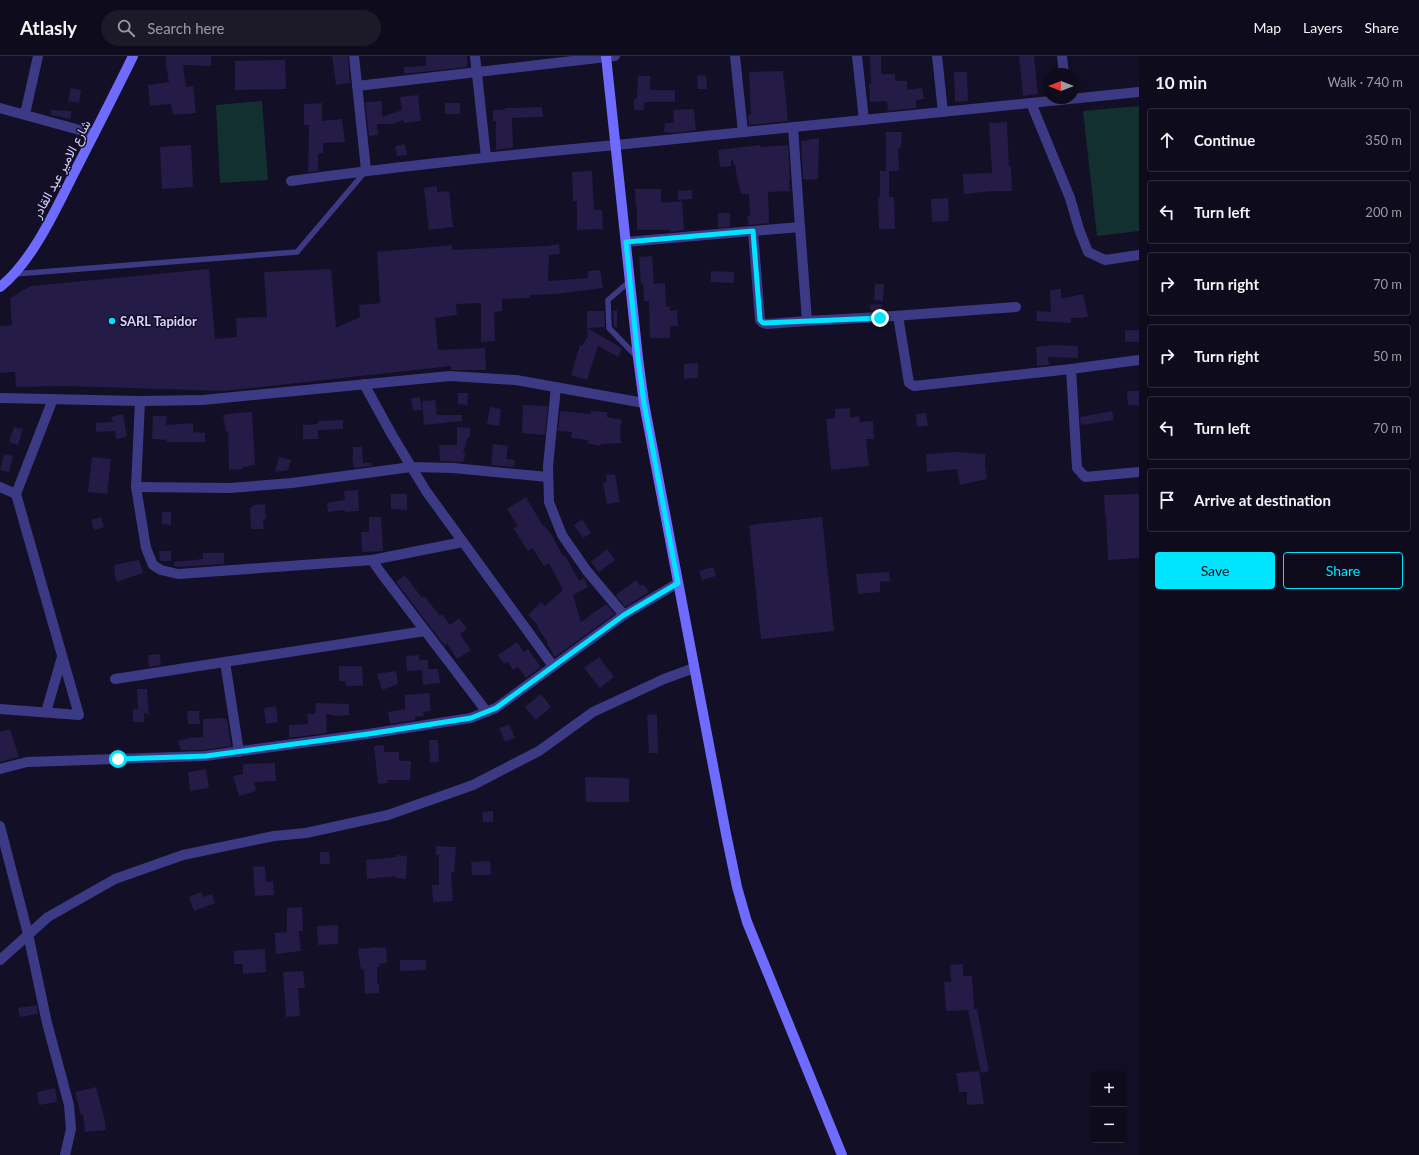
<!DOCTYPE html>
<meta charset="utf-8">
<style>
:root{--surface:#0e0b1c;--page:#1c1929;--text:#f1f3f6;--muted:#9b9ba3;--line:#2e2b3b;--accent:#00e5ff}
body{margin:0;font-family:Lato,Vazirmatn,sans-serif;background:var(--page);color:var(--text)}
.controls{position:absolute;right:12px;bottom:12px;display:grid;overflow:hidden;border-radius:4px;box-shadow:0 4px 16px #0002}
.controls button{width:36px;height:36px;display:grid;place-items:center;padding:0;border:0;border-bottom:1px solid var(--line);background:var(--surface);color:var(--text);font:20px sans-serif}
.compass{position:absolute;left:1043px;top:12px;width:36px;height:36px;border-radius:50%;background:var(--surface);box-shadow:0 4px 16px #0002;rotate:270deg}
.stop{position:absolute;width:12px;height:12px;margin:-9px;border:3px solid #00e5ff;border-radius:50%;background:#fff}
.stop.end{background:#00e5ff;border-color:#fff;box-shadow:0 1px 4px #0008}
.list{margin:0;padding:0;list-style:none}
h2{display:flex;justify-content:space-between;align-items:center;height:52px;margin:0;padding:0 16px;font-size:17px}
h2 small{font-size:13px;font-weight:400;color:var(--muted)}
.list li{display:grid;grid-template-columns:26px 1fr auto;gap:12px;align-items:center;box-sizing:border-box;height:64px;margin:0 8px 8px;padding:0 8px;border:1px solid var(--line);border-radius:4px}
.list b{display:block;font-size:15px;white-space:nowrap}
.list em{font-size:13px;font-style:normal;color:var(--muted)}
.actions{display:flex;gap:8px;padding:12px 16px}
.actions a{flex:1;padding:9px 0;border:1px solid var(--accent);border-radius:4px;text-align:center;font-size:14px;color:var(--accent)}
.actions .main{background:var(--accent);color:#111}
.icon{flex:none;width:22px;height:22px;fill:none;stroke:currentColor;stroke-width:2;stroke-linecap:round;stroke-linejoin:round}
.map{position:relative;flex:none;width:1139px;height:1099px;overflow:hidden}
header{display:flex;align-items:center;gap:24px;box-sizing:border-box;height:56px;padding:0 20px;background:var(--surface);border-bottom:1px solid var(--line)}
header strong{font-size:19px}
nav{display:flex;gap:22px;margin-inline-start:auto;font-size:14px}
.search{width:280px;height:36px;background:var(--page);display:flex;align-items:center;gap:10px;box-sizing:border-box;padding:0 14px;border-radius:22px;color:var(--muted);font-size:15px}
main{display:flex}
aside{flex:1;background:var(--surface)}
.map>svg:first-child{display:block}
.green{fill:#12302f}
.building{fill:#241b47}
.lines{fill:none;stroke-linecap:round;stroke-linejoin:round}
.service{stroke:#3d3a85;stroke-width:5.5}
.minor{stroke:#3d3a85;stroke-width:10}
.tertiary{stroke:#3d3a85;stroke-width:10}
.secondary{stroke:#6f6bff;stroke-width:10}
.route{stroke:#00e5ff;stroke-width:5}
.poi-dot{fill:#00e5ff;stroke:#130f26;stroke-width:1.5}
.labels{text-anchor:middle;dominant-baseline:central;stroke-width:3;stroke-linejoin:round;paint-order:stroke}
.street-label{font-size:13px;fill:#d9d4ff;stroke:#130f26}
.poi-label{font-size:13px;font-weight:bold;fill:#d9d4ff;stroke:#130f26;text-anchor:start}
</style>
<header>
<strong>Atlasly</strong>
<div class="search"><svg class="icon" aria-label="search" viewBox="0 0 24 24"><circle cx="10" cy="10" r="6"/><path d="M15 15l6 6"/></svg>Search here</div>
<nav><a>Map</a><a>Layers</a><a>Share</a></nav>
</header>
<main>
<div class="map">
<svg width="1139" height="1099" viewBox="0 0 1139 1099">
<rect width="100%" height="100%" fill="#130f26"/>
<!-- green -->
<g class="green">
<path d="M262 45 268 124 220 127 216 49Z"/>
<path d="M1139 50V175L1097 180 1083 55Z"/>
</g>
<!-- building -->
<g class="building">
<path d="M166 0H211V10L183 9 186 31 193 30 196 57 173 59 171 48 150 50 148 29 169 26 166 9Z"/>
<path d="M332 0H348L350 27 336 29Z"/>
<path d="M426 0H467V11L404 18V11L426 10Z"/>
<path d="M870 0H881V18H895V25H907V34L922 32 924 43 916 44V52L888 55 887 45 870 46 869 28H871Z"/>
<path d="M1019 0H1034L1038 38 1023 40Z"/>
<path d="M285 4 286 33 235 34V5Z"/>
<path d="M783 15 788 65 749 69 748 59H751L749 16Z"/>
<path d="M954 16H967L968 45 955 46Z"/>
<path d="M706 19 707 33H698L697 20Z"/>
<path d="M638 20H650V34H675V46H644V54H634V43H637Z"/>
<path d="M71 32 81 34 79 47 68 45Z"/>
<path d="M418 39 421 65 404 67 403 64 392 68H377L378 79 369 80 365 46 382 45V61L402 54 400 41Z"/>
<path d="M322 47V65L342 63 345 86 323 87V97H318V115L308 116 309 69H304V48Z"/>
<rect x="445" y="47" width="15" height="11"/>
<path d="M542 51 543 61 512 62 513 92 496 94V65H493V54H505V52Z"/>
<path d="M694 53 696 74 675 77 664 76 665 67H674L673 54Z"/>
<path d="M51 54 71 55V63L51 59Z"/>
<path d="M1007 66 1009 111H1011L1012 135H993L964 138 963 118 992 117 989 67Z"/>
<path d="M886 76H902L901 92H898L899 115H889V141H894L895 173H879L878 141H880V115H886Z"/>
<path d="M819 82 818 123 807 124 806 123H803L801 85Z"/>
<path d="M405 88 407 99 397 100 395 90Z"/>
<path d="M191 89 193 131 162 133 160 91Z"/>
<path d="M760 89V91L788 89 790 123H789L790 135 768 136 769 167 749 169 747 161 750 160 749 138H741L737 122 735 109H734L732 103H731V110L720 111 718 94Z"/>
<path d="M592 115 594 154H602L603 173 577 174V145L573 146 572 116Z"/>
<path d="M437 130V136L449 135 453 171 429 174 424 132Z"/>
<path d="M635 133H661V147L682 145 684 174 670 176V174H637V150L636 151Z"/>
<path d="M692 134V143L678 144V135Z"/>
<path d="M948 142 949 165 932 166 931 143Z"/>
<path d="M718 157H730V171L718 172Z"/>
<path d="M559 188 560 198 549 199 548 225 588 222V215L600 214 603 232 555 238 530 239V242L502 243V255L494 256 495 285 481 286V247L456 248 457 259 435 262 438 294 485 292 486 314H451V310L224 335 68 330 16 331 15 316 0 317V270L12 269 10 242 31 230 209 213 215 283 237 281 236 262 267 261 264 216 331 213 336 272 360 261 359 249 380 247 377 196 452 189V194L546 190Z"/>
<path d="M652 200 654 228 665 227 666 251 670 250V255L677 254 678 270H670V282H650L649 245H644L643 227 641 228 639 201Z"/>
<path d="M711 215 734 216V227L711 226Z"/>
<path d="M875 228H884L883 245 874 244Z"/>
<path d="M1061 233V243L1083 238 1088 261H1084V262H1071V267L1036 265 1037 255 1051 256 1050 234Z"/>
<path d="M882 248V254L871 255 870 249Z"/>
<path d="M617 254V271H614L613 255Z"/>
<path d="M587 255H604L605 271 587 272Z"/>
<path d="M587 272 622 292 618 301 598 290 587 324 571 319 580 289 582 290 588 280Z"/>
<rect x="1125" y="274" width="14" height="12"/>
<path d="M1054 289 1078 290V302L1048 301 1049 309 1037 310 1036 291Z"/>
<path d="M698 307V322L684 323V308Z"/>
<path d="M1127 335H1139V349H1128Z"/>
<path d="M458 337H468L467 349 458 348Z"/>
<path d="M420 341 422 354 413 355 411 342Z"/>
<path d="M435 344 437 359H462V365L424 369 422 345Z"/>
<path d="M523 349 548 350 545 379 522 377Z"/>
<path d="M490 351 501 353 499 370 487 368Z"/>
<path d="M850 352V362L859 360 860 366 873 365 874 383H866L869 410 831 414 826 363 835 362V353Z"/>
<path d="M560 355 591 358V355L607 356V361L622 364 620 372 621 387 600 388 601 390 587 387 588 384 571 382 572 376 558 375Z"/>
<path d="M1112 355 1114 364 1081 369 1080 361Z"/>
<path d="M252 356 255 409 243 411V413L229 414 228 375H226L223 359 237 357Z"/>
<path d="M926 357 928 370 917 371 916 358Z"/>
<path d="M123 358 127 381 116 383 115 375 96 376V367L113 366 111 361Z"/>
<path d="M153 360H167L166 369 193 367V376L205 377V386H167V384L152 383Z"/>
<path d="M343 364V373L318 374V383H303V369L318 368V365Z"/>
<path d="M14 371 23 373 18 389 9 386Z"/>
<path d="M457 371 470 372V381H468L463 397H466L463 406 440 405 439 389H457Z"/>
<path d="M493 388 508 390 506 403 515 404 514 411 491 409Z"/>
<path d="M353 391H362L363 407H371L372 410 354 412 352 401H353Z"/>
<path d="M956 396 985 398V409L987 423 960 429 957 413 927 416 926 398Z"/>
<path d="M4 398 13 400 9 416 0 414Z"/>
<path d="M92 401 111 403 107 438 88 436Z"/>
<path d="M279 401 291 404 288 414 275 416Z"/>
<path d="M615 418 620 446 607 448 603 427 607 426 606 419Z"/>
<path d="M358 434 359 455 345 456V454L328 456 327 447 345 444 344 435Z"/>
<path d="M391 438H407V454L391 453Z"/>
<path d="M1139 438V502L1108 504 1106 460H1105L1104 439Z"/>
<path d="M526 441 543 470 544 469 551 478 563 500 565 499 579 525 584 522 588 531 573 539 581 566 606 548 615 558 555 601 547 588 548 587 537 571 538 570 528 559 541 546 545 550 563 534 549 507 544 510 532 492 528 495 513 472 518 470 507 453Z"/>
<path d="M265 448 266 463H263L264 473H251L250 451H253L252 449Z"/>
<path d="M162 456H171V469L162 468Z"/>
<path d="M101 461 104 471 94 474 91 464Z"/>
<path d="M369 461H381L383 495 362 496 361 476H369Z"/>
<path d="M822 461 834 575 761 583 749 469Z"/>
<path d="M582 463 591 477 583 482 574 469Z"/>
<path d="M607 493 615 504 599 516 591 506Z"/>
<path d="M159 495H171V505H160Z"/>
<path d="M203 497H224V508L179 511 174 510V506L203 503Z"/>
<path d="M139 504 143 517 117 526 114 518 115 517 114 509Z"/>
<path d="M713 511 716 520 702 524 699 515Z"/>
<path d="M889 516 890 525 880 526V536L858 538 856 518Z"/>
<path d="M405 519 422 542 424 540 440 560 442 558 450 569 459 562 467 573 460 578 471 594 457 603 447 587 445 590 396 526Z"/>
<path d="M636 524 640 530 643 528 649 536 625 551 616 539Z"/>
<path d="M517 586 524 596 528 593 541 611 526 622 518 611 513 614 508 606 504 608 498 599Z"/>
<path d="M160 598 161 609 149 611 148 599Z"/>
<path d="M419 599V604H428V613H438L440 627 423 629 422 614 407 615 406 600Z"/>
<path d="M599 601 614 621 600 632 584 612Z"/>
<path d="M339 610H362L363 630H346L345 625H339Z"/>
<path d="M396 615 398 628 382 634 377 618Z"/>
<path d="M137 633H147L149 658 144 657V666H133V653H138Z"/>
<path d="M429 637 431 655 423 656 424 660 415 661V664L390 668 388 656 405 653V639Z"/>
<path d="M541 638 551 651 536 664 525 651Z"/>
<path d="M316 647 349 648V659L337 660 326 658 327 677 289 682V669L308 668 307 658H315Z"/>
<path d="M276 650 278 666 266 668 264 652Z"/>
<path d="M187 655H199L200 668H188Z"/>
<path d="M657 658 658 697H649L647 659Z"/>
<path d="M224 662V663H227L231 690 204 694H181L178 685 189 682 203 681V663Z"/>
<path d="M509 668 515 682 505 686 499 672Z"/>
<path d="M10 673 19 701 0 706V676Z"/>
<path d="M429 684H438L439 706 430 707Z"/>
<path d="M384 689V696H399V705H411L410 724H387L388 727 378 728 374 690Z"/>
<path d="M275 707 276 725 254 726 256 735 239 740 233 720 243 718V708Z"/>
<path d="M206 713 209 732 190 735 188 716Z"/>
<path d="M585 721 627 722V723H629V746H586Z"/>
<path d="M493 755V766H483L482 756Z"/>
<path d="M436 790 456 791 454 817 451 816 453 845 433 846 432 829H439V799H436Z"/>
<path d="M320 796H329L330 808H320Z"/>
<path d="M397 799 407 800 406 823 396 822V820L367 823 366 804 397 801Z"/>
<path d="M490 805 491 819H472L471 806Z"/>
<path d="M265 810 266 826 273 825 274 839 255 840 253 811Z"/>
<path d="M201 836 203 841 212 838 215 847 194 855 189 841Z"/>
<path d="M302 851 303 875H299L301 895 276 898 275 877 287 876V852Z"/>
<path d="M338 869V888L318 889 317 870Z"/>
<path d="M377 891V892L386 891 387 907 379 908 380 911H377V928H379V937L365 938 364 913 361 914 358 893Z"/>
<path d="M265 893 266 916 243 918V908H234V895Z"/>
<path d="M400 904H426V914L400 915Z"/>
<path d="M963 908V920H972L974 953H977L989 1015 981 1017 968 954H972L946 955 944 926H951L950 909Z"/>
<path d="M303 915 305 932H298L300 960 286 961 283 916Z"/>
<path d="M37 949 38 958 20 961 18 952Z"/>
<path d="M979 1015 984 1048 967 1049V1036H959L956 1017Z"/>
<path d="M96 1031 105 1065 106 1074 85 1076 83 1058 81 1059 75 1036Z"/>
<path d="M55 1032 57 1046 39 1049 37 1036Z"/>
</g>
<g class="lines">
<!-- service -->
<g class="service">
<path d="M15 218 297 196 364 117"/>
<path d="M630 225 608 244 609 272 638 302"/>
</g>
<!-- minor -->
<g class="minor">
<path d="M354 0 366 114"/>
<path d="M475 0 486 101"/>
<path d="M735 0 743 76"/>
<path d="M857 0 864 64"/>
<path d="M937 0 943 56"/>
<path d="M1062 0 1064 18"/>
<path d="M357 30 615 0"/>
<path d="M1031 47 1070 142 1079 173 1088 196 1105 204 1139 199"/>
<path d="M0 52 94 78"/>
<path d="M25 58 38 0"/>
<path d="M291 125C399 110 507 99 616 89"/>
<path d="M800 171 807 265 880 261 1016 251"/>
<path d="M753 175 760 264 763 267 767 268 807 265"/>
<path d="M626 186 800 171 793 71"/>
<path d="M898 260 909 327 914 330 1071 313 1139 304"/>
<path d="M1071 313 1077 412 1085 421 1139 416"/>
<path d="M364 328 392 379 426 435 553 610"/>
<path d="M556 331 548 410 549 446 562 479 587 515 624 559"/>
<path d="M0 342 140 345 203 344 450 320 516 324 644 347"/>
<path d="M140 345 136 431 146 492 153 509 161 514 178 518 372 504 463 486"/>
<path d="M0 431 16 438"/>
<path d="M136 431 230 432 292 427 411 411 453 412 548 421"/>
<path d="M372 504 381 517 487 656"/>
<path d="M225 606 239 696"/>
<path d="M115 623 425 575"/>
<path d="M0 653 79 659 16 438 53 343"/>
<path d="M46 656 62 601"/>
<path d="M0 713 27 706 205 700 368 678 471 662 496 652 624 559 678 527"/>
<path d="M0 770 28 878 47 967 69 1049 71 1073 65 1099"/>
<path d="M0 904 48 861 115 823 183 799 274 780 306 777 388 759 473 729 539 695 593 656 664 623 694 612"/>
</g>
<!-- tertiary -->
<path class="tertiary" d="M616 89 1139 36"/>
<!-- secondary -->
<g class="secondary">
<path d="M606 0 638 302 644 347 726 778 737 831 747 866 842 1099"/>
<path d="M0 231C32 206 56 153 74 117 94 78 114 39 133 0"/>
</g>
</g>
<g class="lines">
<!-- route -->
<path class="route" d="M118 703 206 700 368 678 471 662 496 652 624 559 678 527 644 347 638 302 626 186 753 175 760 264 763 267 880 262"/>
</g>
<!-- markers -->
<circle class="poi-dot" cx="112" cy="265" r="4"/>
<g class="labels">
<!-- street labels -->
<g class="street-label">
<text transform="translate(61 113) rotate(-62)">شارع الامير عبد القادر</text>
</g>
<!-- poi labels -->
<g class="poi-label">
<text x="120" y="265">SARL Tapidor</text>
</g>
</g>
</svg>
<div class="controls">
<button>+</button>
<button>−</button>
</div>
<svg class="compass" viewBox="-18 -18 36 36"><path d="M0-13l5 13h-10z" fill="#e53935"/><path d="M0 13l5-13h-10z" fill="#9b9ba3"/></svg>
<div class="stop" style="left:118px;top:703px"></div>
<div class="stop end" style="left:880px;top:262px"></div>
</div>
<aside>
<h2>10 min<small>Walk · 740 m</small></h2>
<ul class="list">
<li><svg class="icon" aria-label="ahead" viewBox="0 0 24 24"><path d="M12 20V5M6 11l6-6 6 6"/></svg><div><b>Continue</b></div><em>350 m</em></li>
<li><svg class="icon" aria-label="left" viewBox="0 0 24 24"><path d="M17 20v-9H6M10 6l-5 5 5 5"/></svg><div><b>Turn left</b></div><em>200 m</em></li>
<li><svg class="icon" aria-label="right" viewBox="0 0 24 24"><path d="M7 20v-9h11M14 6l5 5-5 5"/></svg><div><b>Turn right</b></div><em>70 m</em></li>
<li><svg class="icon" aria-label="right" viewBox="0 0 24 24"><path d="M7 20v-9h11M14 6l5 5-5 5"/></svg><div><b>Turn right</b></div><em>50 m</em></li>
<li><svg class="icon" aria-label="left" viewBox="0 0 24 24"><path d="M17 20v-9H6M10 6l-5 5 5 5"/></svg><div><b>Turn left</b></div><em>70 m</em></li>
<li><svg class="icon" aria-label="arrive" viewBox="0 0 24 24"><path d="M6 21V4h12l-3 4 3 4H6"/></svg><div><b>Arrive at destination</b></div></li>
</ul>
<div class="actions"><a class="main">Save</a><a>Share</a></div>
</aside>
</main>
